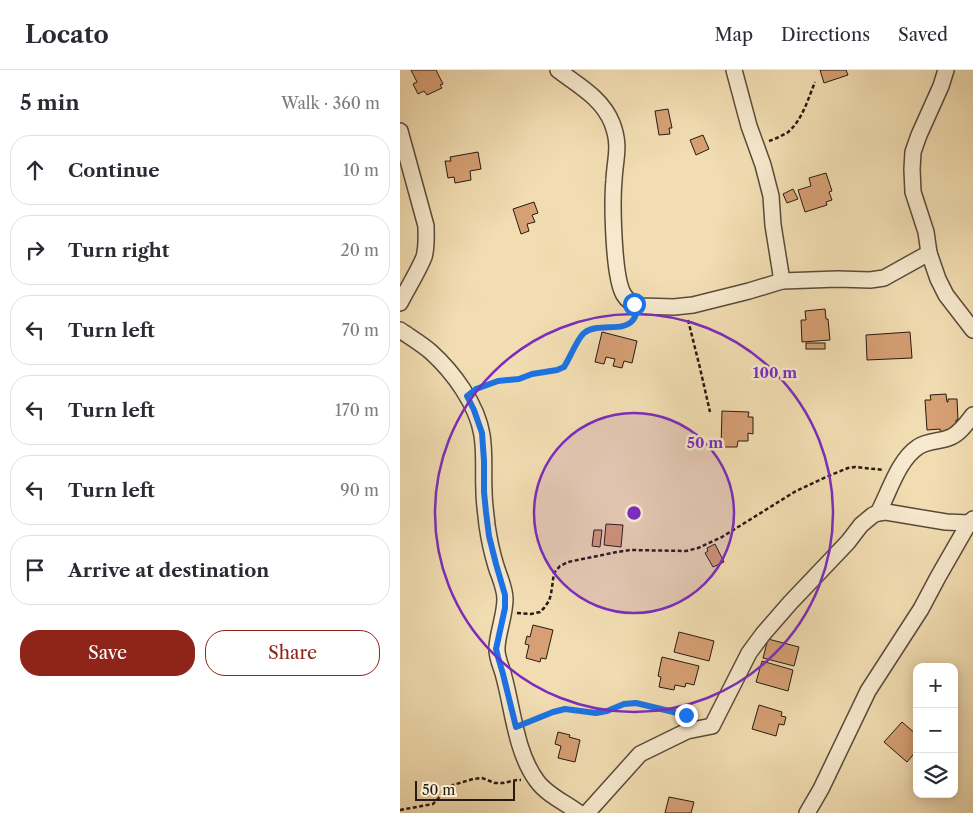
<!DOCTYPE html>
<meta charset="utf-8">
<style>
:root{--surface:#fff;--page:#f2f2f3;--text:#2b2b33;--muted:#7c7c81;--line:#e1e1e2;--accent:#8f2418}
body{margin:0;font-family:"Libre Caslon Text",serif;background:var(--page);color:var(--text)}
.controls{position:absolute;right:15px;bottom:15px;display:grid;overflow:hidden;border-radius:10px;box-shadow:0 2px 12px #0003}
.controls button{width:45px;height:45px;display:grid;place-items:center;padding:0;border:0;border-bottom:1px solid var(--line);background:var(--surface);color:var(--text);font:25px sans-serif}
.scale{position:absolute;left:15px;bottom:12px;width:100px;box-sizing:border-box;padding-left:5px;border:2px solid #261a12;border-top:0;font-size:14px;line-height:18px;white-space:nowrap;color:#261a12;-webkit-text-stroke:4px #f7e9cd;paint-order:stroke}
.stop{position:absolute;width:15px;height:15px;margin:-11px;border:4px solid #1a73e8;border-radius:50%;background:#fff}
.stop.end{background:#1a73e8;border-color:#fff;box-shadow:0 1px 5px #0008}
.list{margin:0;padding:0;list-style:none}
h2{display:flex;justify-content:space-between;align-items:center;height:65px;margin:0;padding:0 20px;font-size:21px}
h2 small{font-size:16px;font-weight:400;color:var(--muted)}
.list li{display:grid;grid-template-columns:32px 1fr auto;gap:15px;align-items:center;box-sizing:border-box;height:70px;margin:0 10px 10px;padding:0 10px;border:1px solid var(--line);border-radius:20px}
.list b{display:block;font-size:19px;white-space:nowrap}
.list em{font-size:16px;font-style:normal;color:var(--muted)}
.actions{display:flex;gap:10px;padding:15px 20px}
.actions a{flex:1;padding:11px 0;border:1px solid var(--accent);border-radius:20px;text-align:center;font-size:18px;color:var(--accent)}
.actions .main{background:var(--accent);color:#fff}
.icon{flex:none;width:28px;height:28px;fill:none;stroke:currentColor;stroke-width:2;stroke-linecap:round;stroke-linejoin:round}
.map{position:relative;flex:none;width:573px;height:743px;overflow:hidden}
header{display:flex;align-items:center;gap:30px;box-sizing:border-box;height:70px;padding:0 25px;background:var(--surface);border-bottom:1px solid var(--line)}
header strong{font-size:24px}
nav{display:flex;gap:28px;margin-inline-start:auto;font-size:18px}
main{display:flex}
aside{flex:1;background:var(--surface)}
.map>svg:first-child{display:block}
.building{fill:#d69f74;stroke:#261a12}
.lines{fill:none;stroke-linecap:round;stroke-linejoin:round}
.minor-casing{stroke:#594b3a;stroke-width:18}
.path{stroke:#261a12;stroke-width:2.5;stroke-dasharray:4 2.5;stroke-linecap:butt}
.minor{stroke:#f7e9cd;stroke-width:15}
.route{stroke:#1a73e8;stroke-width:6}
.ring{fill:none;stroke:#7b2cbf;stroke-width:2.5}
.centre{fill:#7b2cbf;stroke:#f7e9cd;stroke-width:2.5}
.ring-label{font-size:15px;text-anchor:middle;font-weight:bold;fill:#7b2cbf;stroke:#f7e9cd;stroke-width:5;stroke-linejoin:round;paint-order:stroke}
</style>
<header>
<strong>Locato</strong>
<nav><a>Map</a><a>Directions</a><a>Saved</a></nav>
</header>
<main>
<aside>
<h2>5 min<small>Walk · 360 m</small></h2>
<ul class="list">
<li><svg class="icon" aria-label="ahead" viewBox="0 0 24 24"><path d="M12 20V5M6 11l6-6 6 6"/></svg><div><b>Continue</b></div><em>10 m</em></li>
<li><svg class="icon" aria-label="right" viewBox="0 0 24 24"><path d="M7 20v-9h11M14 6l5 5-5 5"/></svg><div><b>Turn right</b></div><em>20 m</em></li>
<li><svg class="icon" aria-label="left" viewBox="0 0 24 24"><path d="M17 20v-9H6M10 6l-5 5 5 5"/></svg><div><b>Turn left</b></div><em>70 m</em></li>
<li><svg class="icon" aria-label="left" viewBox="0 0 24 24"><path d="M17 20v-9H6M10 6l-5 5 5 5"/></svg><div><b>Turn left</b></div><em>170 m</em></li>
<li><svg class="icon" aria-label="left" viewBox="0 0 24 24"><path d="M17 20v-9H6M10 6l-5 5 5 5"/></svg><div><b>Turn left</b></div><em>90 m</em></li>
<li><svg class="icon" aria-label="arrive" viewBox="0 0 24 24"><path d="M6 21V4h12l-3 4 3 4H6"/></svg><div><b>Arrive at destination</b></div></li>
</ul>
<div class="actions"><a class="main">Save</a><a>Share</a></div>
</aside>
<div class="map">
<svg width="573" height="743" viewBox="0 0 573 743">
<rect width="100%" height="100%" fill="#f2ddb2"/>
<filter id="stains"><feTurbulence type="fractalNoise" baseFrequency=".004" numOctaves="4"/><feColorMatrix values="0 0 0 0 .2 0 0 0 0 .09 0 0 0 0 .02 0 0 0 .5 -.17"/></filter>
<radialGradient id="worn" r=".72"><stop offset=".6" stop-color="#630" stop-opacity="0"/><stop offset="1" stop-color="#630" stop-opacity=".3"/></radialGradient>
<!-- building -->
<g class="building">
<path d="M11 0H36L43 14 40 15 42 18 27 25 24 21 18 24 13 14 17 12Z"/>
<path d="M420 0H446L448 5 424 13Z"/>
<path d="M268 39 272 58H269L270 64 259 65 255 41Z"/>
<path d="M303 65 309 79 296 85 290 70Z"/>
<path d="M78 82 81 99 70 101 71 110 55 113 54 107 48 108 45 91H51L50 87Z"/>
<path d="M426 103 432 121 429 122 432 130 426 132 427 135 405 142 398 120 411 116 409 108Z"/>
<path d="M393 119 398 129 387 133 383 124Z"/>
<path d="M134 132 138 143 132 145 135 152 127 154 129 161 121 164 113 139Z"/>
<path d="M425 239 426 249H428L430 270 402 272 401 250H406L405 241Z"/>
<path d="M202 262 237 271 232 293 224 291 222 298 213 296 215 289 206 287 204 294 195 292Z"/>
<path d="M510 262 512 288 467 290 466 265Z"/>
<rect x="406" y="273" width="19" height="6"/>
<path d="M546 324 547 332H548V329H557L558 350H556V358L541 365 540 359 527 360 525 330H531L530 325Z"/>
<path d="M322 341 349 342 348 347H353V364L348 363V371H338L337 377H321Z"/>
<path d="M206 454 223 455 221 477 204 475Z"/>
<path d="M194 460H202L200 477 192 476Z"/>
<path d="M315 474 324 492 313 497 305 483 308 481 307 478Z"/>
<path d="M133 555 153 560 146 589 141 588 140 592 126 588 129 575 125 574 127 566 130 567Z"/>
<path d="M279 562 314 571 309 591 274 582Z"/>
<path d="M368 569 399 577 394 596 363 588Z"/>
<path d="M262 587 299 596 294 615 286 613 285 617 275 615 274 620 259 617 261 607 258 606Z"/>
<path d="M362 591 393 600 388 621 356 612Z"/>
<path d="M359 635 382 642 381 646 386 647 384 655 379 654 376 666 352 659Z"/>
<path d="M502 652 517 665V680L507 692 484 672Z"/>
<path d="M158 662 170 665 169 667 180 670 175 692 158 688 161 676 155 674Z"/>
<path d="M269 727 294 732 291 743H265Z"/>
</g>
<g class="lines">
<defs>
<g id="minor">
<path d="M158 0C179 16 202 28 212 53 221 76 215 88 214 110 212 132 213 208 224 225 227 230 233 234 239 236L274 237 293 235 349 221 382 211 438 209 470 210 484 208 529 183"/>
<path d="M334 0 349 56 363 95 371 126 373 155 382 211"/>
<path d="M546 0 541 16 519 65 513 82 512 99 513 122 526 162 529 183 538 209 546 225 573 260"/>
<path d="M0 61 26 156C26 166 27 177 24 187 18 202 7 219 0 233"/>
<path d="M0 260C10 267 22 274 31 282 53 302 77 334 82 365 85 384 83 402 84 421 84 433 86 444 87 455 89 469 92 483 96 496 99 506 105 518 105 529 105 545 98 561 97 577 96 588 102 597 104 607 113 640 116 683 137 711 147 725 166 733 179 743"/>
<path d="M478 443C489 423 498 390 518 377 528 370 540 372 551 367 560 363 567 353 573 345"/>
<path d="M187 743 240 684 287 661 312 656 349 583 363 564 390 533 448 472 461 455 473 445 478 443 486 442 546 452 569 453"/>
<path d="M407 743 421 719 468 621 521 539 538 507 569 453 573 449"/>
</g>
</defs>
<!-- minor casing -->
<use href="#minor" class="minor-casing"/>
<!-- path -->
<g class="path">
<path d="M369 71C375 69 381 66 387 63 402 51 408 29 415 12"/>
<path d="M288 250 300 298 310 342"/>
<path d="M78 318 102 310H114L141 302 162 299 164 297C170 288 177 270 184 263 199 250 223 265 235 247"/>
<path d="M117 543 131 544 140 542 144 538 149 531 151 524 154 503 160 496 168 492 217 482 230 480 286 481 298 478 322 467 396 421 426 407 448 398 455 397 484 400"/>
<path d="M127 653 153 642 165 639 196 643 207 641 224 634 236 633 286 645H290"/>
<path d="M0 740 33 734 45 721 53 715 73 709 82 708 95 713H103L117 710H121"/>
</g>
<!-- minor -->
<use href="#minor" class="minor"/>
</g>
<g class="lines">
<!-- route -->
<path class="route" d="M234 234 239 236C237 241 236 246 233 250 223 263 198 252 184 263 177 269 170 288 164 297L157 300 132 304 119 309 98 311 76 319 67 326 74 340 82 363 84 391V422L86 442 89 466 96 494 105 525V538L96 579 98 587 103 604 116 657 153 642 165 639 196 643 207 641 224 634 236 633 286 645"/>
</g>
<!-- distance rings -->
<circle cx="234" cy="443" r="100" fill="#7b2cbf" fill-opacity=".12"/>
<g class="ring">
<circle cx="234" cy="443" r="100"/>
<circle cx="234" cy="443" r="199"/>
</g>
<circle cx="234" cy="443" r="8" class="centre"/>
<g class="ring-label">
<text x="375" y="308">100 m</text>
<text x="305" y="378">50 m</text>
</g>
<rect width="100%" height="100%" filter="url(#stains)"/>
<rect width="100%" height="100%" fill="url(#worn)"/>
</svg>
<div class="controls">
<button>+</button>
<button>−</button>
<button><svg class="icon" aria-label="layers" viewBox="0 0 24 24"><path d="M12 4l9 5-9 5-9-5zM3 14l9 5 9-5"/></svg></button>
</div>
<div class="scale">50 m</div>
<div class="stop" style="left:234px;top:234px"></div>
<div class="stop end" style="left:286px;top:645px"></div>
</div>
</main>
